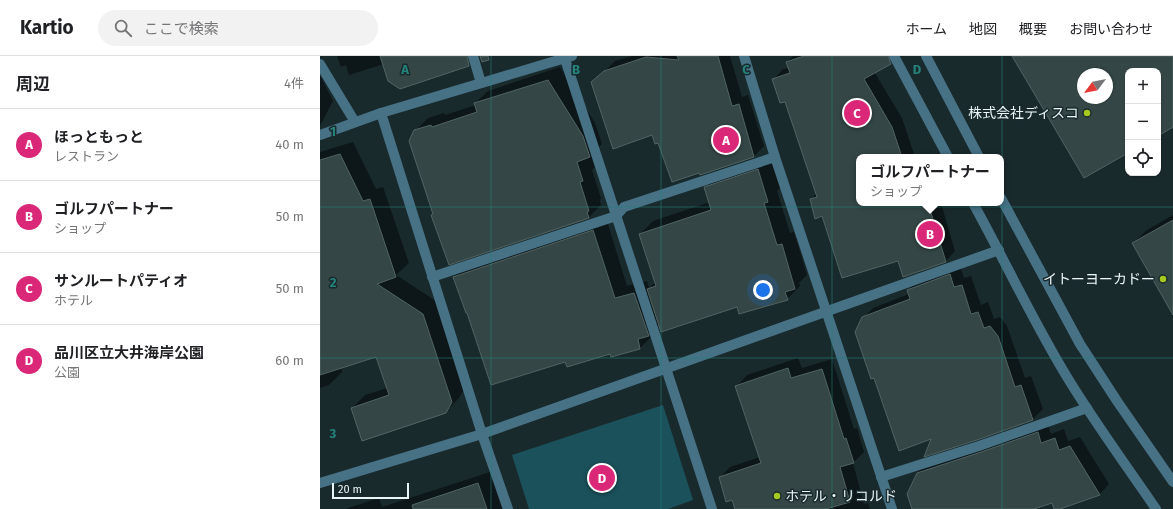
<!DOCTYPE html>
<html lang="ja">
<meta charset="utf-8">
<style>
:root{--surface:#fff;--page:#f2f2f2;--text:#202124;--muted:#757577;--line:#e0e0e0;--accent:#db2777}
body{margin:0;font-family:"Fira Sans","Noto Sans JP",sans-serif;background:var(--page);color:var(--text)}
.controls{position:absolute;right:12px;top:12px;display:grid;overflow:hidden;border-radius:8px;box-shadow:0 1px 3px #0004}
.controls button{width:36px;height:36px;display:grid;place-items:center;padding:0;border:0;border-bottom:1px solid var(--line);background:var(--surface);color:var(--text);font:20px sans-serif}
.compass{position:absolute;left:757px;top:12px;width:36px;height:36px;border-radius:50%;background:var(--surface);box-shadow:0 1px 3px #0004;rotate:238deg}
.scale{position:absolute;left:12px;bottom:10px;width:77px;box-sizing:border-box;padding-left:4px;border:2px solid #eaf5f7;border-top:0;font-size:11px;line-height:14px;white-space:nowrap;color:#eaf5f7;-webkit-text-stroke:3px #192a2d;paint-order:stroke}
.you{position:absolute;left:443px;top:234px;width:14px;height:14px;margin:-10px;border:3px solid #fff;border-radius:50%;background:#1a73e8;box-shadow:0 0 0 6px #1a73e833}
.badge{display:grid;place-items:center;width:26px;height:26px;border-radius:50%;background:var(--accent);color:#fff;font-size:13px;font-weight:700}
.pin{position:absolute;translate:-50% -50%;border:2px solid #fff;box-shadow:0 1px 4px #0006}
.popup{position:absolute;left:536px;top:98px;width:148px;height:52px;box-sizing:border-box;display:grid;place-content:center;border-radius:8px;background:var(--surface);filter:drop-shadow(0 1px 3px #0005);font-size:13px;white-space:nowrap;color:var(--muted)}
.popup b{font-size:15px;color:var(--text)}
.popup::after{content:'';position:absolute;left:50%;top:100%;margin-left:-8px;border:8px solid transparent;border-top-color:var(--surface)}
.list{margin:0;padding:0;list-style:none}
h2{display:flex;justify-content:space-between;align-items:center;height:52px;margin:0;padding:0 16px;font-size:17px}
h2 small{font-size:13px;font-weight:400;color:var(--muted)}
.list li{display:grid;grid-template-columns:26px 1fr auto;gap:12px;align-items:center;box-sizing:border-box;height:72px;padding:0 16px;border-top:1px solid var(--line)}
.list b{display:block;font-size:15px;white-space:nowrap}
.list p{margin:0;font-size:13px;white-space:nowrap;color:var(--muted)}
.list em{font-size:13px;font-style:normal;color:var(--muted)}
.icon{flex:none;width:22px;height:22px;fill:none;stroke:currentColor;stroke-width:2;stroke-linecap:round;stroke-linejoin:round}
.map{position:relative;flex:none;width:853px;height:453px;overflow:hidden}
header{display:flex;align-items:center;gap:24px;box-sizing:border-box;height:56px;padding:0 20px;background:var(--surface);border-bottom:1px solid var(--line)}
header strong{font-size:19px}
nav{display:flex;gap:22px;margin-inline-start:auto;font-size:14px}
.search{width:280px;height:36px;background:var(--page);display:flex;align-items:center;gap:10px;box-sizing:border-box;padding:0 14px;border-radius:22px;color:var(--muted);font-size:15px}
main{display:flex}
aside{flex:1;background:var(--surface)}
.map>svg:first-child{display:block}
.green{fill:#1b515b}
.shadow{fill:#0007}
.building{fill:#344746;stroke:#516464;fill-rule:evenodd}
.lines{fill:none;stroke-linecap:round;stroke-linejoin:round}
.minor{stroke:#477286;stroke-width:10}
.grid{fill:none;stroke:#25837c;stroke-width:1;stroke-opacity:0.55}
.poi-dot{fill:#a7c81f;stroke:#192a2d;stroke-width:1.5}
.labels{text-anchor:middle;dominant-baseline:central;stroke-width:3;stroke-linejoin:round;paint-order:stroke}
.poi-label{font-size:14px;fill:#eaf5f7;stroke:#192a2d;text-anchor:end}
.grid-label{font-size:13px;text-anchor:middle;font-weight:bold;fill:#25837c;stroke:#192a2d;stroke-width:3;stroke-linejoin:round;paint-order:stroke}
</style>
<header>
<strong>Kartio</strong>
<div class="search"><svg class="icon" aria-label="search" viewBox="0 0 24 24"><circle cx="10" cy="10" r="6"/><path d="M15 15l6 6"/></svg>ここで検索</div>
<nav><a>ホーム</a><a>地図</a><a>概要</a><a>お問い合わせ</a></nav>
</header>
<main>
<aside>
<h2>周辺<small>4件</small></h2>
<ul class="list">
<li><span class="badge">A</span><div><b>ほっともっと</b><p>レストラン</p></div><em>40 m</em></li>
<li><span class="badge">B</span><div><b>ゴルフパートナー</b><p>ショップ</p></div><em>50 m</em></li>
<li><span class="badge">C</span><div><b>サンルートパティオ</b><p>ホテル</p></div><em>50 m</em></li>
<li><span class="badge">D</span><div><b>品川区立大井海岸公園</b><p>公園</p></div><em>60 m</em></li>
</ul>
</aside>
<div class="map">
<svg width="853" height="453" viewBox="0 0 853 453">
<rect width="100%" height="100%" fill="#192a2d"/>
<!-- green -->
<path class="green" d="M343 349 373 444 348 453H209L192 399Z"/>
<!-- shadow -->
<g class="shadow">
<path d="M17 0H146L64 8 29 19 26 9 21 11Z"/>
<path d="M312 0H410L422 41 428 39 444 90 434 100 381 118 332 78 283 17 295 5Z"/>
<path d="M473 0H548L553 14 582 62 595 101H539V147H621L635 195 626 205 583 220 578 204 503 159 491 143 497 137 465 45 454 23 463 13 469 12 467 6Z"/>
<path d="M240 11 275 67 282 88 271 99 275 111 272 114 281 142 280 144 281 149 269 161 114 157 95 75 108 62 124 57 125 59 156 49 155 47 168 35Z"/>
<path d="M0 21H1L13 45 0 70Z"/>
<path d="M33 86 56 133 63 131 89 207 76 219 116 245 145 332 138 343 125 357 32 352 45 339 67 332 57 299 21 311 22 316 9 329 0 332V96Z"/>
<path d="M451 101 460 132 457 135 470 177 474 176 487 219 479 227 480 230 467 243 417 250 339 268 332 275 333 279 320 292 291 300 290 297 246 305 148 255 134 221 147 208 286 162 307 230 327 225 329 232 336 226 320 178 333 165 390 146 385 132 398 119Z"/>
<path d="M853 159V257L813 187 827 174Z"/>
<path d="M640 209 644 222 651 220 661 249 668 246 674 263 680 261 687 270 705 322 711 320 723 353 713 363 657 383 613 382 543 262 553 252 589 238 588 234 598 224Z"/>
<path d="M478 302 482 312 512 303 534 373 537 372 544 396 533 407 544 448 548 447 550 453H416L413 443 400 421 410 411 440 401 417 330 427 319Z"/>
<path d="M727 367 731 378 744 373 748 385 760 381 789 428 780 438 737 453H735L733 445 711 453H593L597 417 607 407Z"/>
<path d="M170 416 182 453H25L59 442 62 451Z"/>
</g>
<!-- building -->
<g class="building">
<path d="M60 0H147L149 10 80 33 68 25Z"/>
<path d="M160 0H168L169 4 162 6Z"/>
<path d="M357 0H398L412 50 419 48 434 101 380 119 379 117 352 126 338 87 335 88 332 79 293 93 271 26 284 15 326 1 359 4Z"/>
<path d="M484 0H568L571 8 544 23 572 71 582 101H539V147H608L626 206 583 221 578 205 522 222 502 160 495 163 490 143 497 141 465 46 460 47 452 23 470 17 466 6Z"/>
<path d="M692 0H853V71L838 80V15H808V97L764 122ZM763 18H787V42H763Z"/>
<path d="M228 24 263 80 270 101 257 106 263 125 260 126 269 155 267 156 269 162 129 209 111 159 113 158 89 85 94 74 111 69 112 71 157 56 154 47Z"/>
<path d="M20 98 43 145 50 143 76 221 57 228 103 258 132 346 126 357 42 385 31 352 69 339 56 301 0 319V104Z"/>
<path d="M438 113 448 146 444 147 457 189 462 188 475 233 465 236 468 244 419 258 417 251 341 276 327 233 336 230 319 178 391 154 384 131Z"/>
<path d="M853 164V259L812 187Z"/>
<path d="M273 174 295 242 314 237 329 280 318 283 320 293 291 301 290 298 247 311 245 306 171 329 147 257H146L133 221Z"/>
<path d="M630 218 634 231 642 229 651 258 658 256 664 272 670 270 678 280 695 331 701 329 713 364 657 384 604 401 611 383 579 395 554 322 551 323 535 276 542 261 590 243 587 234Z"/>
<path d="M468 312 471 322 502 313 524 383 526 382 534 407 520 411 530 446 506 453H415L412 444 406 446 399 421 441 407 415 330Z"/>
<path d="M718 376 721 387 735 382 739 394 750 390 780 439 740 453H734L732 447 714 453H592L587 438 597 417 661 396Z"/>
<path d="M158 427 167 453H93L92 449Z"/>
</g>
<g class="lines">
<!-- minor -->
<g class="minor">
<path d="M153 0 161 27"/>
<path d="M424 0 455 101 572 453"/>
<path d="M574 0 628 101"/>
<path d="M606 0 659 101"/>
<path d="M245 3 392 453"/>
<path d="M0 8 35 66"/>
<path d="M61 57 162 378 188 453"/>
<path d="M0 79 61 57 252 0"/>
<path d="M681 142 760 288 797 345 853 426"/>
<path d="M653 147C685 205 713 265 747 321 775 367 806 409 836 453"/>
<path d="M112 221 296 160 304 151 455 101"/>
<path d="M561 421 659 390 767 352"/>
<path d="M0 427 162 378 679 194"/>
</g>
</g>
<!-- grid -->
<path class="grid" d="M171 0V453M341 0V453M512 0V453M682 0V453M0 151H853M0 302H853"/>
<!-- markers -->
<g class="poi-dot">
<circle cx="767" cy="57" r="4"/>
<circle cx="843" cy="223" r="4"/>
<circle cx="457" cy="440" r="4"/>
</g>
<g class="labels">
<!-- poi labels -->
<g class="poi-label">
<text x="759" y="57">株式会社ディスコ</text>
<text x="835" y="223">イトーヨーカドー</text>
<text x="465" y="440" text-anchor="start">ホテル・リコルド</text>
</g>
</g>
<g class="grid-label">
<text x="85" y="18">A</text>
<text x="256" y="18">B</text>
<text x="426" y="18">C</text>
<text x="597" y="18">D</text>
<text x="13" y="80">1</text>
<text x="13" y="231">2</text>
<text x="13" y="382">3</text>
</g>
</svg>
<div class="controls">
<button>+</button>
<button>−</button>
<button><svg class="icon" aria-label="locate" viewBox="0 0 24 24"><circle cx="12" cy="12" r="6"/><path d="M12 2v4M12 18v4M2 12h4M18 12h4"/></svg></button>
</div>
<svg class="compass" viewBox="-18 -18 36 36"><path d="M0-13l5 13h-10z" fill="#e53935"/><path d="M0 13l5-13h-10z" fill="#757577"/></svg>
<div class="scale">20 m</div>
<div class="you"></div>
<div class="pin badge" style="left:406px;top:84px">A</div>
<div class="pin badge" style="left:610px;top:178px">B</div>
<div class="popup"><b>ゴルフパートナー</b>ショップ</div>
<div class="pin badge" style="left:537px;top:57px">C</div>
<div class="pin badge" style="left:282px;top:422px">D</div>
</div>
</main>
